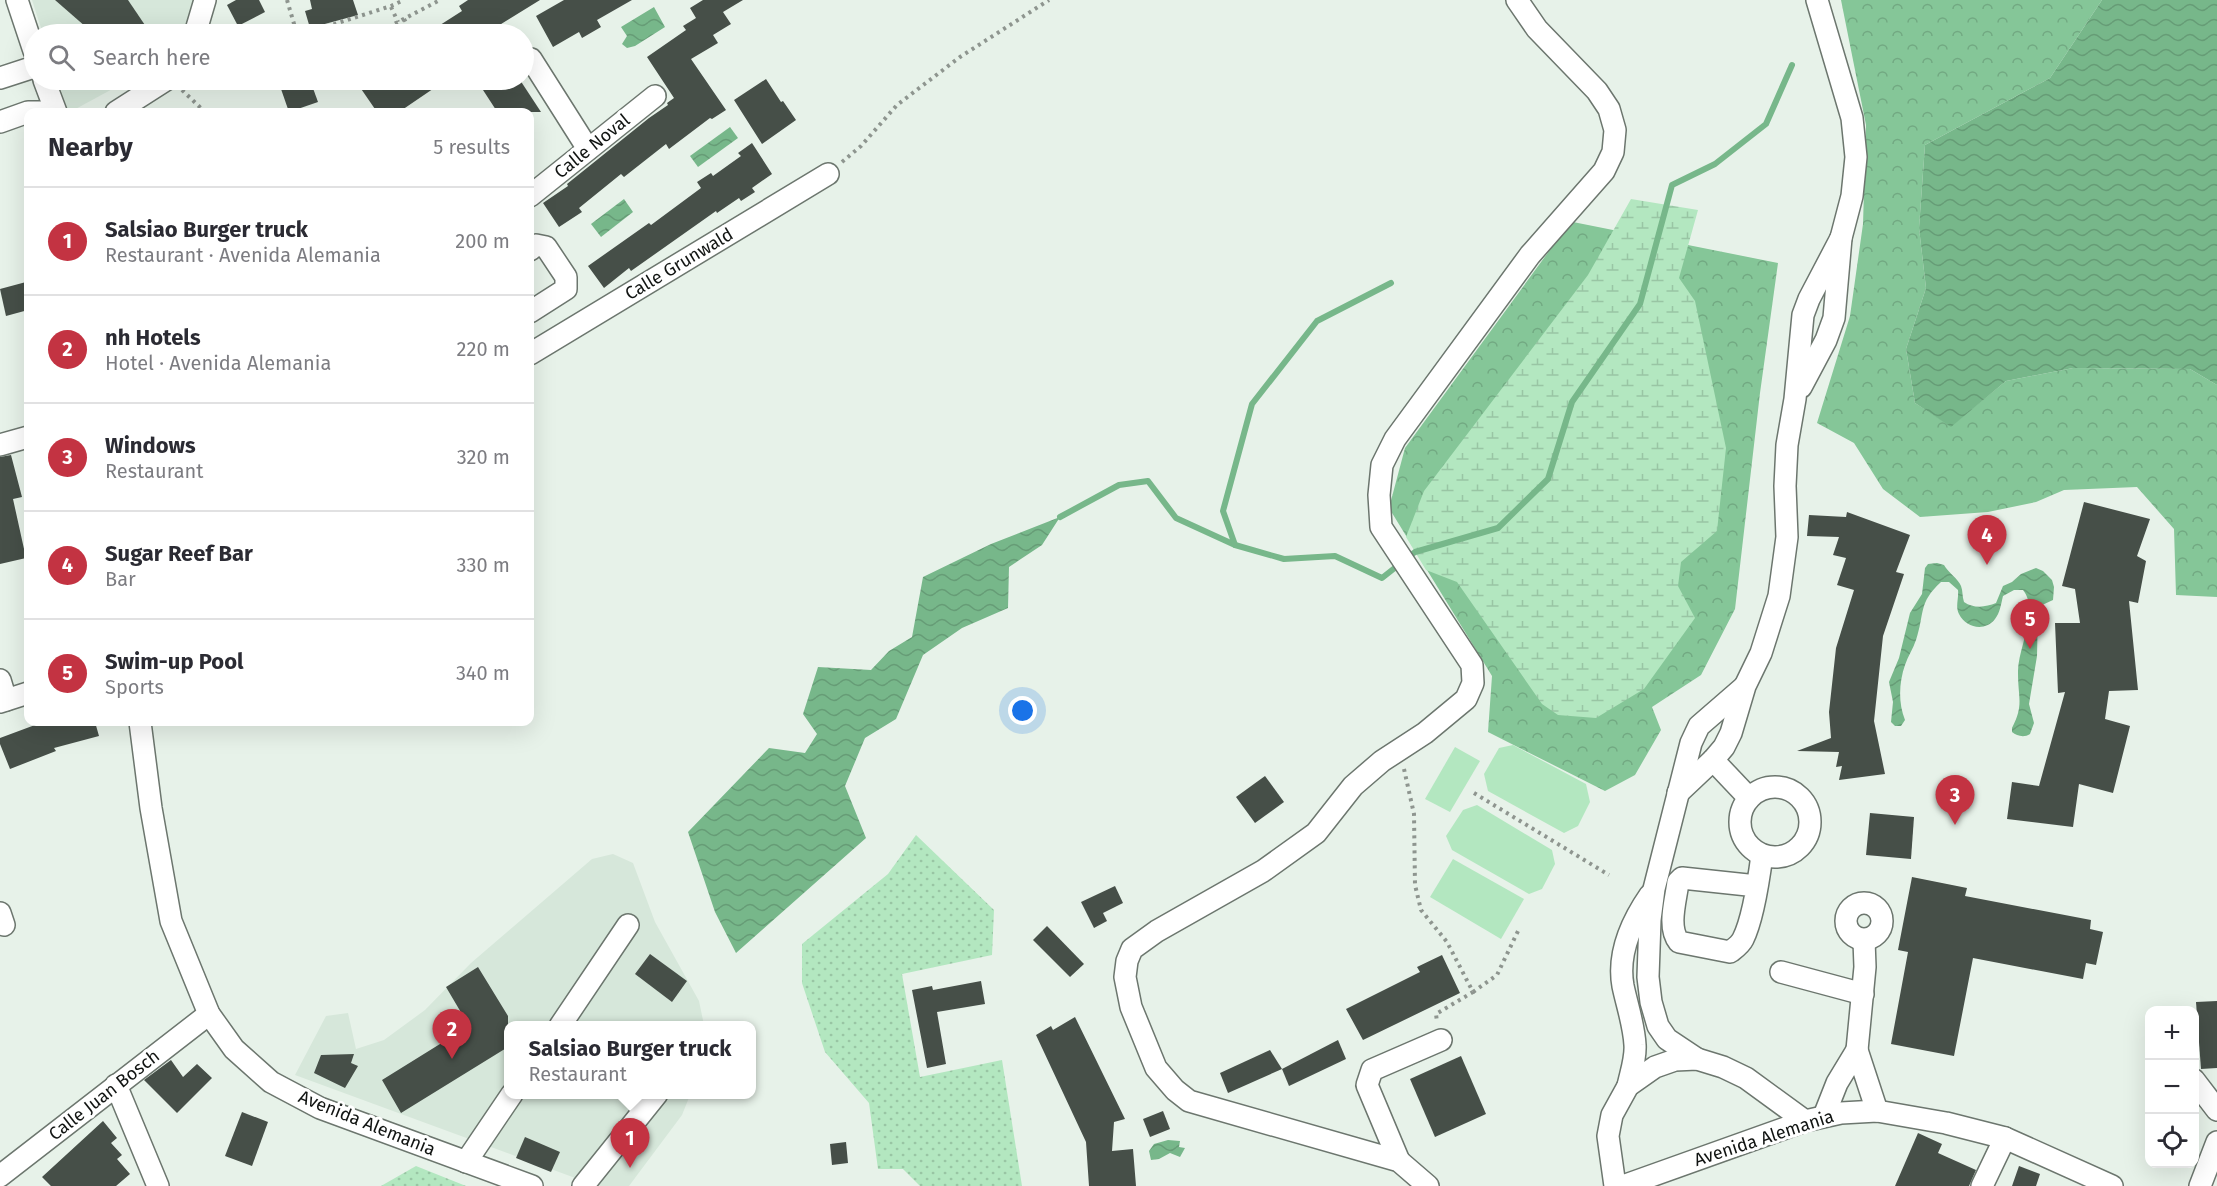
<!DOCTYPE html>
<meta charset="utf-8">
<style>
:root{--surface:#fff;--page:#f2f2f3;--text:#2b2b33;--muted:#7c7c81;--line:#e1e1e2;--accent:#c33342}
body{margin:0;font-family:"Fira Sans",sans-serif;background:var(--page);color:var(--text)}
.controls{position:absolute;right:18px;bottom:18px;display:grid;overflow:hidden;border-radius:12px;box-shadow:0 6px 24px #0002}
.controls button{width:54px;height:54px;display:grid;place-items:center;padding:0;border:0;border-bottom:2px solid var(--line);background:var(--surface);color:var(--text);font:30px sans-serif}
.you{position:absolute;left:1023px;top:711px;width:21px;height:21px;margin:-15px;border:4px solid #fff;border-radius:50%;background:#1a73e8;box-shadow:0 0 0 9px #1a73e833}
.badge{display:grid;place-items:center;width:39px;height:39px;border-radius:50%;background:var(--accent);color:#fff;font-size:20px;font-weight:700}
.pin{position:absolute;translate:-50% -50px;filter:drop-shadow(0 2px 3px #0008)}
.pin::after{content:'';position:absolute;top:32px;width:21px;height:18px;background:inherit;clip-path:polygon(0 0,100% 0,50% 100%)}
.popup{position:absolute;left:504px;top:1021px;width:252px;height:78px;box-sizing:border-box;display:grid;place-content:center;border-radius:12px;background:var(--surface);filter:drop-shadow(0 2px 4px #0005);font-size:20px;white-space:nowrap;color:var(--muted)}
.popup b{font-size:22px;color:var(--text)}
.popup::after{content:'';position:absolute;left:50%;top:100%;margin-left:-12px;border:12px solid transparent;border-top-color:var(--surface)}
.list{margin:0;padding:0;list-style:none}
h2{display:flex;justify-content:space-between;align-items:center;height:78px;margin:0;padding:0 24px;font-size:26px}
h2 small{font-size:20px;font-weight:400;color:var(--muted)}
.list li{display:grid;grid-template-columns:39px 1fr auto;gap:18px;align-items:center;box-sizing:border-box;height:108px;padding:0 24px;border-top:2px solid var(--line)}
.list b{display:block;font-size:22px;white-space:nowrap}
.list p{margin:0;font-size:20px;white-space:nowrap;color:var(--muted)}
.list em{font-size:20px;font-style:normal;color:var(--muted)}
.icon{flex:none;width:33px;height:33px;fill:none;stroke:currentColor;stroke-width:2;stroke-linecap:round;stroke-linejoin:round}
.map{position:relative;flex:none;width:2217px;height:1186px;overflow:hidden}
.search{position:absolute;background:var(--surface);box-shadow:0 6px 24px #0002;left:24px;top:24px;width:510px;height:66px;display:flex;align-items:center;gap:15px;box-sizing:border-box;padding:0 21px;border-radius:33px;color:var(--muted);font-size:22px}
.panel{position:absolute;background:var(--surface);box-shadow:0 6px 24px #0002;left:24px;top:108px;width:510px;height:618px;border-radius:12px}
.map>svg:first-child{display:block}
.built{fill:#d6e7da}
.grass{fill:url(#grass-dots)}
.forest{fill:url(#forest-crowns)}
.wetland{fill:url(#wetland-marsh)}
.pitch{fill:#b3e7c0}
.water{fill:url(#water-waves)}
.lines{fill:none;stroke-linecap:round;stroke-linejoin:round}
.stream{stroke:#77b78a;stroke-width:6}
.building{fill:#464f48}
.minor-casing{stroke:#6c766e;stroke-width:24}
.path{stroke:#8e958f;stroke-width:4;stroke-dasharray:3 4.5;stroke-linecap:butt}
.minor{stroke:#fff;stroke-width:21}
.labels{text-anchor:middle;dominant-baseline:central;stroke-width:6;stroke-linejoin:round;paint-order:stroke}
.street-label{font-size:18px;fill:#111412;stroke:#fff}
</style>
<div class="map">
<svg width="2217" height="1186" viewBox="0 0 2217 1186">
<defs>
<pattern id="grass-dots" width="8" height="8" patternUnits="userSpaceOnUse" patternTransform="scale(1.5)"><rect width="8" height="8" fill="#b3e7c0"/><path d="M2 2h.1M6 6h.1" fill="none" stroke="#99c5a4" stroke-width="1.8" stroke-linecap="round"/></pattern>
<pattern id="forest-crowns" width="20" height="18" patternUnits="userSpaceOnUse" patternTransform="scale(1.5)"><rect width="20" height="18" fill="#85c698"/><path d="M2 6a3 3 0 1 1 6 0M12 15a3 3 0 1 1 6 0" fill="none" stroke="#72a982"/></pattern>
<pattern id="wetland-marsh" width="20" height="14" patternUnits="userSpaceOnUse" patternTransform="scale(1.5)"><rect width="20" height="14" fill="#b3e7c0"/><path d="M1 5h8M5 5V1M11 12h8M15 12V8" fill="none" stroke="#99c5a4"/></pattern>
<pattern id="water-waves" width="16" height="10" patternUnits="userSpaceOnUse" patternTransform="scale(1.5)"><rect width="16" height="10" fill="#77b78a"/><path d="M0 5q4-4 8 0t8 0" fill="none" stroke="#669c76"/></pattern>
</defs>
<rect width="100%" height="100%" fill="#e7f2e9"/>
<!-- built -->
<g class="built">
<path d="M32 0H197L184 34H43Z"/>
<path d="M58 80H129L70 112H68Z"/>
<path d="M613 854 633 863 655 922 699 1001 704 1025 508 1026V1094L690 1095 682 1115 629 1186H597L295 1075 326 1016 348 1013 356 1049 384 1040 425 1010 471 963 592 859Z"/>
</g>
<!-- grass -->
<g class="grass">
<path d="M916 835 994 910 992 955 902 974 920 1077 1002 1060 1022 1186H920L903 1169H878L869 1103 825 1052 802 983V944L888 874Z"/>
<path d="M416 1166 466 1186H381Z"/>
</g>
<!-- forest -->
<g class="forest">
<path d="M1841 0H2102L2050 78 1925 145 1919 228 1926 288 1906 349 1915 403 1951 426 2006 381 2073 368 2190 369 2217 385V597L2176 595 2174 529 2137 487 2064 490 2036 502 1988 512 1920 517 1883 489 1854 443 1817 423 1850 316 1863 224 1866 125Z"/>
<path d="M1568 221 1778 263 1760 393 1735 609 1701 675 1652 707 1661 730 1635 775 1605 791 1488 732 1492 676 1389 508 1405 448 1555 243Z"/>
</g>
<!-- wetland -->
<path class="wetland" d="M1631 199 1698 210 1679 278 1695 301 1726 448 1717 531 1681 562 1678 586 1695 618 1644 689 1596 718 1558 715 1542 704 1457 582 1426 570 1406 537 1424 491 1588 275Z"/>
<!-- pitch -->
<g class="pitch">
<path d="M1513 745 1586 784 1590 802 1578 826 1564 833 1488 791 1484 774 1499 748Z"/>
<path d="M1455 747 1480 761 1450 812 1425 799Z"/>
<path d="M1477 805 1552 850 1555 864 1542 889 1529 894 1452 850 1446 836 1463 810Z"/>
<path d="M1453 859 1524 899 1501 939 1430 897Z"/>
</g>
<!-- water -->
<g class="water">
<path d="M2102 0H2217V385L2190 369 2073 368 2006 381 1951 427 1915 403 1906 349 1926 288 1919 228 1925 145 2050 78Z"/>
<path d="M654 7 665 27 635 46 627 48 622 44 627 36 621 27Z"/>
<path d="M730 127 738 138 698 167 690 156Z"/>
<path d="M624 199 633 212 601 237 591 224Z"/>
<path d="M1060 517 1042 545 1009 567 1008 608 962 628 923 655 896 719 865 738 845 786 866 838 736 953 715 912 688 832 769 748 805 753 817 734 803 714 818 667 871 670 889 651 912 637 923 577 991 544Z"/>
<path d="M1937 563 1944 565C1948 572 1959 580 1961 586 1963 591 1962 596 1964 602 1974 609 1986 607 1996 603L2003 586 2012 582 2021 574 2036 568 2043 571 2052 580 2054 587 2053 600 2040 606 2038 609 2037 656 2029 704 2034 723 2030 734C2024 738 2017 736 2012 732V728C2024 705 2018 698 2018 673 2017 649 2040 611 2023 590H2014L2003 596C2001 604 2000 613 1995 619 1985 632 1966 628 1959 614 1955 607 1959 598 1958 590L1949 582H1941C1918 603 1925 613 1916 640 1913 649 1908 656 1905 665 1899 682 1898 703 1905 720L1901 726H1895L1891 722 1893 702 1889 682 1899 658 1910 613 1922 594 1925 568 1928 564Z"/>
<path d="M1168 1140 1180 1141 1179 1147 1185 1148 1180 1157 1170 1153 1159 1159 1151 1160 1149 1151 1154 1144Z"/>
</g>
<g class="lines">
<!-- stream -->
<g class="stream">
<path d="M1060 517 1119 485 1148 481 1176 518 1235 545 1284 559 1335 556 1382 578 1415 552 1498 528 1548 479 1572 402 1640 304 1672 185 1715 164 1766 124 1792 65"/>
<path d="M1235 545 1223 511 1252 404 1317 321 1391 283"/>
</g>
</g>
<!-- building -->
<g class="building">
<path d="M55 0H128L151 34H94Z"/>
<path d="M236 0H259L265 12 238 26 227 5Z"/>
<path d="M310 0H353L358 15 310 28 305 11 312 9Z"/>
<path d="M468 0H540L485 34H426L462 11 459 6Z"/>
<path d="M564 0H632L597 20 601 27 582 38 579 32 553 47 536 16Z"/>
<path d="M703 0H743L723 12 731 24 713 35 718 43 691 59 726 110 712 119 710 118 669 149 666 144 624 177 621 174 579 208 582 212 559 227 543 203 568 186 567 184 649 118 668 105 667 103 674 98 647 57 686 30 683 26 696 18 690 8Z"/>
<path d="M766 79 781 102 783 101 796 120 762 144 734 100Z"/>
<path d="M307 80H310L318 102 289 112 281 89Z"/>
<path d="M355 80H446L399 112H377Z"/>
<path d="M498 80H520L541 112H505L502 108 496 110 483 90Z"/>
<path d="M752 143 772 174 752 188 755 192 741 201 739 198 717 213 716 211 631 271 629 268 604 288 588 266 649 223 651 225 701 188 697 182 711 173 713 176 741 156 738 153Z"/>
<path d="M26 282 28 294V310L6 316 0 289Z"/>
<path d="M11 455 22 497 13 499 26 558 0 564V457Z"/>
<path d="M2084 502 2150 519 2137 556 2146 561 2138 603 2129 601 2138 690 2109 691 2105 719 2130 726 2113 793 2079 784 2073 827 2007 819 2012 782 2039 786 2065 692 2058 693 2055 623H2080L2075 589 2062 586Z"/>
<path d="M1847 512 1910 535 1896 572 1904 574 1883 636 1874 721 1885 774 1839 780 1842 766 1836 767 1839 752 1797 751 1831 738 1829 712 1836 648 1854 590 1837 585 1846 558 1833 555 1839 537 1807 536 1809 515 1846 517Z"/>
<path d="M43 722H95L99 736 54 748 56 751 10 769 0 744V738Z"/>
<path d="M1265 776 1284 802 1255 823 1236 797Z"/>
<path d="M1870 813 1914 817 1911 859 1866 855Z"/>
<path d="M1912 877 1967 888 1965 896 2091 920 2090 929 2103 932 2096 965 2086 963 2083 979 1973 958 1954 1056 1891 1044 1908 952 1898 950Z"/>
<path d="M1115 886 1123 903 1103 913 1107 921 1094 928 1081 902Z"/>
<path d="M1047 926 1084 964 1070 977 1033 940Z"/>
<path d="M650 954 687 981 672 1002 635 974Z"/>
<path d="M1442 955 1460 993 1363 1040 1346 1009 1420 972 1417 967Z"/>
<path d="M478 967 508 1016V1047L401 1113 382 1080 469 1026 446 987Z"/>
<path d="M981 981 985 1004 937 1012 946 1064 927 1068 912 990 932 986 933 990Z"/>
<path d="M2217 1001V1068L2201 1069 2196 1002Z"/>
<path d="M1075 1017 1125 1119 1114 1122 1112 1151 1133 1149 1136 1186H1089L1086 1142 1036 1035 1051 1026 1053 1030Z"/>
<path d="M1338 1040 1346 1059 1289 1086 1282 1069Z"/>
<path d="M1270 1050 1282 1069 1228 1093 1220 1073Z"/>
<path d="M354 1054 351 1063 358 1066 345 1088 314 1073 321 1055Z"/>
<path d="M1461 1056 1486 1114 1435 1137 1410 1079Z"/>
<path d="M171 1060 183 1077 197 1064 212 1078 177 1113 144 1080Z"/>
<path d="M1163 1111 1170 1129 1150 1137 1143 1119Z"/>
<path d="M242 1112 268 1122 252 1166 225 1156Z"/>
<path d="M103 1121 117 1138 111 1143 122 1155 117 1159 130 1174 116 1186H51L42 1177Z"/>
<path d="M1918 1133 1942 1144 1938 1153 1976 1170 1969 1186H1895Z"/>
<path d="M525 1137 560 1152 551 1172 516 1158Z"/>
<path d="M846 1142 848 1163 832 1165 830 1144Z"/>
<path d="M2019 1166 2040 1174 2036 1186H2012Z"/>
</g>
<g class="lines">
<defs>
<g id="minor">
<path d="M17 0 34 51"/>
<path d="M195 34 205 0"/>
<path d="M531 59 588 149"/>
<path d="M0 78 34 67"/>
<path d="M44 80 56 112"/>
<path d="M116 112 166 80"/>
<path d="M0 122 28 112H47"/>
<path d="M530 196 655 96"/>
<path d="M530 250 536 245 546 247 566 277V289L530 312"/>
<path d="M530 354 828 174"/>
<path d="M1801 387 1826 340 1834 318 1841 238 1852 196 1856 157 1852 118 1817 0"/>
<path d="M0 445 28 437"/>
<path d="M0 680 6 700"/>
<path d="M0 702 28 693"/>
<path d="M140 722 151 808 171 921 209 1014 234 1049 271 1082 320 1108 532 1186"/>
<path d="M1713 760 1749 798"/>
<circle cx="1775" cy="822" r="35"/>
<path d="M1678 793 1713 760 1724 747 1731 733 1745 686 1761 653 1779 596 1787 537 1785 486 1787 445 1795 399 1803 315 1809 299 1841 238"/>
<path d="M1757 886 1682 878 1678 882C1676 900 1667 927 1679 942L1730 952C1735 948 1740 945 1743 939 1753 919 1759 878 1762 855"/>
<circle cx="1864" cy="921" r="18"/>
<path d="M0 913 4 925"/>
<path d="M1781 972 1863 994"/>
<path d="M560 1026 628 925"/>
<path d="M1857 1050 1865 967 1864 940"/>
<path d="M1697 1059 1667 1039 1658 1026 1651 1002 1648 977 1650 920 1654 889 1691 743 1699 726 1744 687"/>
<path d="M2194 1080 2217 1110"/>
<path d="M116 1085 158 1186"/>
<path d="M1628 1086C1631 1072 1636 1058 1635 1045 1634 1025 1627 1005 1623 986 1617 953 1632 921 1650 895"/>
<path d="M1824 1116 1837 1083 1857 1050 1877 1111"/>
<path d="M1399 1161 1367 1085 1372 1070 1441 1040"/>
<path d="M466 1162 512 1094"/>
<path d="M0 1176 209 1014"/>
<path d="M583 1186 657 1094"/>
<path d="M1428 1186 1399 1161 1189 1101 1175 1090 1156 1068 1131 1007 1125 977 1127 961 1132 949 1157 931 1263 871 1316 833 1353 786 1382 761 1425 733 1466 699 1473 683 1472 665 1381 527 1379 495 1382 465 1395 439 1530 255 1604 171 1613 152 1615 130 1609 109 1597 91 1537 29 1517 0"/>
<path d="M1615 1186 1608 1136 1612 1115 1628 1086 1655 1067 1675 1060 1697 1059 1723 1067 1746 1078 1805 1121"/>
<path d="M1623 1186 1805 1121 1841 1113 1877 1111 1946 1123 2005 1138 2112 1186"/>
<path d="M1982 1186 2005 1138"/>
<path d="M2200 1186 2217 1142"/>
</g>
</defs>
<!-- minor casing -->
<use href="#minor" class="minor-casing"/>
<!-- path -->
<g class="path">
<path d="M287 0 297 34"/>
<path d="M391 7 398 22"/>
<path d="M404 19 409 28"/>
<path d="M317 34 316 30 391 6 404 0"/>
<path d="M375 34 440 0"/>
<path d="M297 88 300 80"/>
<path d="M182 90 205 112"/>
<path d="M842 162 861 146 897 105 960 57 1049 0"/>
<path d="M1404 769 1414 814 1415 885 1421 910 1447 942 1473 992 1436 1014 1437 1022"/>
<path d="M1474 793 1609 875"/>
<path d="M1473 992 1497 975 1519 929"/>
</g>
<!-- minor -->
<use href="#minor" class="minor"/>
</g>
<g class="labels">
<!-- street labels -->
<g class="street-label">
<text transform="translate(592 146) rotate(-39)">Calle Noval</text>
<text transform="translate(679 264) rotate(-31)">Calle Grunwald</text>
<text transform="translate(104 1095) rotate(-38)">Calle Juan Bosch</text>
<text transform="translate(367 1123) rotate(22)">Avenida Alemania</text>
<text transform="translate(1764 1138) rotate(-18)">Avenida Alemania</text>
</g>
</g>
</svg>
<div class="controls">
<button>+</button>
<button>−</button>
<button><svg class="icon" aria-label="locate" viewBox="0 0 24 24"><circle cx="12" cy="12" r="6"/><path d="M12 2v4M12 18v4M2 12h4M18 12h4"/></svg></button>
</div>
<div class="you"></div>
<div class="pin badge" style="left:630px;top:1168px">1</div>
<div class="popup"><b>Salsiao Burger truck</b>Restaurant</div>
<div class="pin badge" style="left:452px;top:1059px">2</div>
<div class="pin badge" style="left:1955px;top:825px">3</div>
<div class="pin badge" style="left:1987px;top:565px">4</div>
<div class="pin badge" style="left:2030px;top:649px">5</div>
<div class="search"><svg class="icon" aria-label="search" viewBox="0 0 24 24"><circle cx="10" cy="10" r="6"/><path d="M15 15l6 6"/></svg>Search here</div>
<section class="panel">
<h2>Nearby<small>5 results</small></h2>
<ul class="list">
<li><span class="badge">1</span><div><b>Salsiao Burger truck</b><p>Restaurant · Avenida Alemania</p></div><em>200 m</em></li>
<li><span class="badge">2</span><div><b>nh Hotels</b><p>Hotel · Avenida Alemania</p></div><em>220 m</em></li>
<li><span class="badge">3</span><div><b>Windows</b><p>Restaurant</p></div><em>320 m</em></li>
<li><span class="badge">4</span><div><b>Sugar Reef Bar</b><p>Bar</p></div><em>330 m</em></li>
<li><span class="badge">5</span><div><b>Swim-up Pool</b><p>Sports</p></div><em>340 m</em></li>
</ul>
</section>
</div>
